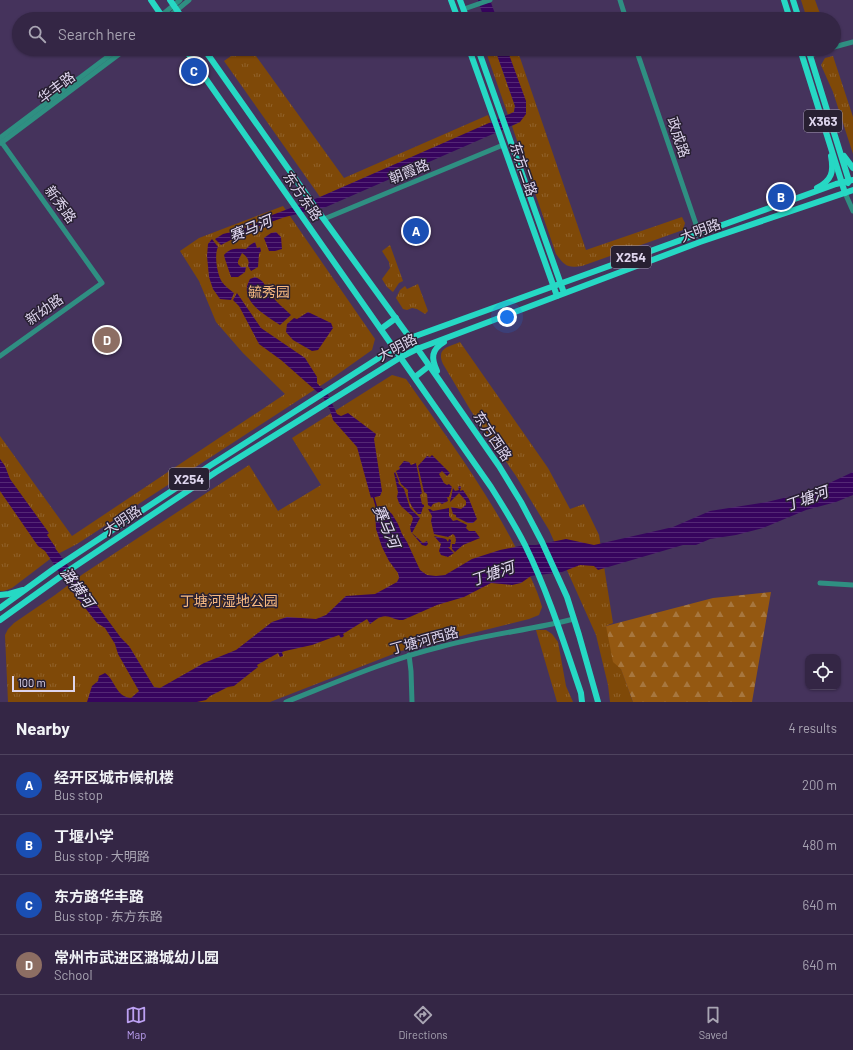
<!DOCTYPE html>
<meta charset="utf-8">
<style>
:root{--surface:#342645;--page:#3f3250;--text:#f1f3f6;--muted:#a9a5b3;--line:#4e435e;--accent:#bca0f2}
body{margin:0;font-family:Barlow,"Noto Sans SC",sans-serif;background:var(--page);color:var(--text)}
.controls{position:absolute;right:12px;bottom:12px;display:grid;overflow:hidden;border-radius:8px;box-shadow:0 1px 3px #0004}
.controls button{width:36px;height:36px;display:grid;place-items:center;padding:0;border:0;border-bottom:1px solid var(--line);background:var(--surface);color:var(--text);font:20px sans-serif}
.scale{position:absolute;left:12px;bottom:10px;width:63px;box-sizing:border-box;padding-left:4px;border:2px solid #ddd4ec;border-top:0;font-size:11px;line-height:14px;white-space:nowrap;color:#ddd4ec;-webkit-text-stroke:3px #282032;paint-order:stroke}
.you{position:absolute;left:507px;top:317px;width:14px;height:14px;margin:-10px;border:3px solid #fff;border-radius:50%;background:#1a73e8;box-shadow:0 0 0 6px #1a73e833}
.badge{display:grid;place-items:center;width:26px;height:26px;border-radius:50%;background:var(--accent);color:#fff;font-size:13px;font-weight:700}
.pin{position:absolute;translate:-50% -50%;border:2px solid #fff;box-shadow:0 1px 4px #0006}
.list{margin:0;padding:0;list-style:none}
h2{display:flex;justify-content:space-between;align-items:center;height:52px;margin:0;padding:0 16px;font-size:17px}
h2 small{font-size:13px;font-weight:400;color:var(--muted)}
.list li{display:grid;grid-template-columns:26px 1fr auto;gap:12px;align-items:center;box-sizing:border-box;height:60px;padding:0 16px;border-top:1px solid var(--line)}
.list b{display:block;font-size:15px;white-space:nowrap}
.list p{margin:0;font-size:13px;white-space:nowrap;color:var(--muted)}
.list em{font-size:13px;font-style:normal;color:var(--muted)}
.icon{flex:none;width:22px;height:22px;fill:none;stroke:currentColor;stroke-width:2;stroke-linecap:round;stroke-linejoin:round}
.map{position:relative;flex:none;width:853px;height:702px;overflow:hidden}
.search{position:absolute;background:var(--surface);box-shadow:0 1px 3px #0004;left:12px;right:12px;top:12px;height:44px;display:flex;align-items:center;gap:10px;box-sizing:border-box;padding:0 14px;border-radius:22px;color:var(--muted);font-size:15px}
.sheet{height:292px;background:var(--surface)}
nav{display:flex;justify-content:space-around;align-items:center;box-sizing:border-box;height:56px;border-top:1px solid var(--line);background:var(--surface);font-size:11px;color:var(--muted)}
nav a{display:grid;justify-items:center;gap:2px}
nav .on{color:var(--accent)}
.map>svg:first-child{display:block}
.grass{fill:url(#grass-tufts)}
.forest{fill:url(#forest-firs)}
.water{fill:url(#water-rules)}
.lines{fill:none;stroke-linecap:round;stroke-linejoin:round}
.stream{stroke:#37045e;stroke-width:1.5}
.minor{stroke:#2f8f82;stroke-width:5}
.major{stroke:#26d8c4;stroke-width:6}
.labels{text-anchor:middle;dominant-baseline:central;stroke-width:3;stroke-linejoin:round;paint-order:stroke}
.shield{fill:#282032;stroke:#a79eb4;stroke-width:1}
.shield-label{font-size:13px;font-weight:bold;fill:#ddd4ec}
.street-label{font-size:14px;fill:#ddd4ec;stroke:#282032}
.park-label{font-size:14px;fill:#f7b981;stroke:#282032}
.water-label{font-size:15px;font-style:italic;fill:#e7def6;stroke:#282032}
</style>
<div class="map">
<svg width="853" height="702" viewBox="0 0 853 702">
<defs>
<pattern id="grass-tufts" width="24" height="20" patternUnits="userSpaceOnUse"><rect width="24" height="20" fill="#7f4908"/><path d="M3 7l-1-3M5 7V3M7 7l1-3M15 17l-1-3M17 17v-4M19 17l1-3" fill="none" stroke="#91622c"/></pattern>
<pattern id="forest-firs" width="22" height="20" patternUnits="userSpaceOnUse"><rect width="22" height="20" fill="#945811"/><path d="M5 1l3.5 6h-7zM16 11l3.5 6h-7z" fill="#a7773f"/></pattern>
<pattern id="water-rules" width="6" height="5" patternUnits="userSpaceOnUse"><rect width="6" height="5" fill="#37045e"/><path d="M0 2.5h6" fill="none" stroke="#542875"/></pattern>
</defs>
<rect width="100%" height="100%" fill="#45335c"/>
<!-- grass -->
<g class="grass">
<path d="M801 0H815L822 19H807Z"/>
<path d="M241 49H251L344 178 488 115 491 123 320 197 224 61Z"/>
<path d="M485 49H495L515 106 514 112 508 115Z"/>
<path d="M507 49H517L586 250 682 217 685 223 683 230 582 266C567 268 565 266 556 254L512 126 520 122Z"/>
<path d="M833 56 853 117V154L833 92 821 65 825 58Z"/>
<path d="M283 206 375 339 372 350 331 379 77 544 54 556 12 588 4 591H0V436L72 536 285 394 243 353 216 322 199 281 180 251 199 238Z"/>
<path d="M390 245 403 281 399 283 393 292 387 287 382 279 390 268 389 262 382 251Z"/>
<path d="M418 284 428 311 425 314 417 309 412 308 407 310 403 309 396 298 400 290 405 286 407 289Z"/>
<path d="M460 342 548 468 570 509 584 504 599 535 613 623 606 626 633 702H610L608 685 596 635 549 530 516 476 471 411 443 364C436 348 448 347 460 342Z"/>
<path d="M392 375 406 379C446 436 488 492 519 554 528 572 537 588 542 607L539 615 529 619 401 651 270 702H8L5 635 8 629 14 623 55 595 83 574 249 465 278 511 321 485 292 438Z"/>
<path d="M536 630H546L552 634 558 642 566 686 573 702H557Z"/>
</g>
<!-- forest -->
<path class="forest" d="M771 592 752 702H633L621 669 613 662 606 626 713 598Z"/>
<!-- water -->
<g class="water">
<path d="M478 0H490L497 19H484Z"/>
<path d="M495 49H507L526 101V114L520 122 326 207 285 217 254 228 221 245 215 239 223 234 243 229 272 215 320 197 514 112 515 106Z"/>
<path d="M276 232 281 237 282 249 275 251H269L264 238 271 233Z"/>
<path d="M212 239 218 247C214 255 217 274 222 282 225 286 230 290 234 293L231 300 220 299 213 289 209 277 207 256 208 244Z"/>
<path d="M255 242 257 248 260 247 261 251 259 254 258 267 251 271 248 266C250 261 247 256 242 253L238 261V264L241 267H246L245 272 238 277H231L225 259 224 255C231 247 237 249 246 249L250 245Z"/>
<path d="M255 277C269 283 262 287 271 295 277 303 284 308 291 315L280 325C269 317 249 307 247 292 246 287 248 283 250 279Z"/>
<path d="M237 293 261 328 305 358 317 377V383L328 395 337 414 341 416 348 413 376 434 374 439 382 491 380 496 371 498 357 447 333 420 330 410 323 397 281 360 259 344 239 306 233 300Z"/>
<path d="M308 312 331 323 333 328 318 350 312 351 293 340 286 332 287 324 294 318 297 319Z"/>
<path d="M432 455 450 473 447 476 442 471 439 474 444 483 447 485 449 484 452 487 449 497H447L448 501 442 504 439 502 433 504 431 507 428 505 427 494 424 492 418 466 427 456 430 457Z"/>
<path d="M0 459 5 466 10 479 49 533 47 535 56 548H55L121 638 129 646 154 687 160 688 204 663 236 650 272 622 287 617 316 619 326 615 346 596 375 594 397 582 399 578 398 573 389 561 382 547 376 529 375 509 381 506 385 507 392 514 398 524 402 534 407 542 420 570 427 575 436 576 445 575 472 559 500 550 525 545H536L566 539 594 545 660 530 673 527 710 511 767 502 792 496 823 486 853 472V495L836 502 806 510 763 528 736 535 710 539 696 545H683L598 570 594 566 580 565 562 572 531 576 521 583 512 585 491 583 464 597 437 605 403 620C395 621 389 614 381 617 377 618 373 622 370 624L367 619 343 634 344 636 341 638 339 635 312 645 285 651 282 652 283 656 280 657 278 653 257 665 258 667 234 686 228 687 210 696 206 700 197 702H87L92 686 98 681 99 676 105 673C116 681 115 696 131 698L139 691 118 654 115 644 105 628 97 623 71 590 45 551 38 546 0 491Z"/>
<path d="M404 461 409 462 411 465 416 463 422 493 420 495 422 504 424 505V507H423L421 514H418C411 507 407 499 408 490L401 484 396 471 400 469 399 467Z"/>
<path d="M395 472 399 482 398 483 404 489 410 508 420 518 412 533 423 543 427 541 428 544 426 546 422 545 411 532 410 527 413 519 412 516 402 507 399 503 397 497 398 492 394 473Z"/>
<path d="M460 486 461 487 460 491 463 490 469 499 477 519 473 523H468L456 517V515L453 514 451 507 461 509 466 505V501L459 493 450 502 453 488 455 491 459 490 458 487Z"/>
<path d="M449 508V516L453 521 457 520 467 525 466 528 469 531H475L480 538 463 545 455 552 452 549V544H455L456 540 455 536 453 534 448 537 434 534 431 521 432 516 428 509H430L433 511Z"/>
<path d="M434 536 446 539 448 542 449 539 451 540 450 547H448L454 553 448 557 441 555 439 551 441 544Z"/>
</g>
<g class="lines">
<!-- stream -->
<path class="stream" d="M373 495 377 509"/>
<!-- minor -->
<g class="minor">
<path d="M620 0 626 19"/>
<path d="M464 9 490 0"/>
<path d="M157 19 180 0"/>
<path d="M166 19 189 0"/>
<path d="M834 47 853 42"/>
<path d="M636 49 699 233"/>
<path d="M810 55 829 49"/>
<path d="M0 138 118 49"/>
<path d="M0 140 102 283 0 356"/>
<path d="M1 143 126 49"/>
<path d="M845 193 853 211"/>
<path d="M324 219 503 145"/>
<path d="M820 583 853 585"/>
<path d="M409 655 411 671 412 702"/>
<path d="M286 702C337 682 387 660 440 647 484 635 530 630 574 619"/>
</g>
<!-- major -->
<g class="major">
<path d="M151 0 164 19"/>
<path d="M170 0 183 19"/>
<path d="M451 0 458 19"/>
<path d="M460 0 467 19"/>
<path d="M784 0 790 19"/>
<path d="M793 0 799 19"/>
<path d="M185 49 491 487C503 506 515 525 525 545 548 592 564 643 581 693L582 702"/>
<path d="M204 49 320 214 410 338 499 466 521 502 542 542 567 597 579 635 598 702"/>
<path d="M469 49 557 296"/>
<path d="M478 49 564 293"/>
<path d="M800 49 845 193"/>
<path d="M808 49 849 181 848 183"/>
<path d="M844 156 853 168"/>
<path d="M817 188C832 180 834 172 831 156"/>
<path d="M381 329 396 318"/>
<path d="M437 371C431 358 431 350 444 342"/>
<path d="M415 377 429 366"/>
<path d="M0 595 9 594 23 590"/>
<path d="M0 608 55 568 211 465 410 338 836 184 853 180"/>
<path d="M0 620 71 569 216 472 401 357 417 349 700 242 853 190"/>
</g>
</g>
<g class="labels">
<!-- shield labels -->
<g class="shield">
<rect x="804" y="110" width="38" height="22" rx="3"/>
<rect x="611" y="246" width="40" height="22" rx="3"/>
<rect x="169" y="468" width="40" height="22" rx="3"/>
</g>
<g class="shield-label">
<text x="823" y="121">X363</text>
<text x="631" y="257">X254</text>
<text x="189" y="479">X254</text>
</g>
<!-- street labels -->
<g class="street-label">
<text transform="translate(56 87) rotate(-37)">华丰路</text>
<text transform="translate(679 137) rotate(71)">政成路</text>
<text transform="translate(524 169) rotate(71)">东方二路</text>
<text transform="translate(409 171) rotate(-22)">朝霞路</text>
<text transform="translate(303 196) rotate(55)">东方东路</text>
<text transform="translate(61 204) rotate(54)">新秀路</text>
<text transform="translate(700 230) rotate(-20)">大明路</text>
<text transform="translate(44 309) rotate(-35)">新幼路</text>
<text transform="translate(397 347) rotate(-28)">大明路</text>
<text transform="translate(493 436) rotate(56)">东方西路</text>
<text transform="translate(122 520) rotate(-34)">大明路</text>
<text transform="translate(424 640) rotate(-15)">丁塘河西路</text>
</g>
<!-- park labels -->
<g class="park-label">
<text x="269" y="291">毓秀园</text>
<text x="229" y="600">丁塘河湿地公园</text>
</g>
<!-- water labels -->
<g class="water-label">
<text transform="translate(250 228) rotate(-23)">赛马河</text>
<text transform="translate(806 498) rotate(-20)">丁塘河</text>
<text transform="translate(387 526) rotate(67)">赛马河</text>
<text transform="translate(492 573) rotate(-19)">丁塘河</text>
<text transform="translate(78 587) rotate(54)">潞横河</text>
</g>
</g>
</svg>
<div class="controls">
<button><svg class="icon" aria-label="locate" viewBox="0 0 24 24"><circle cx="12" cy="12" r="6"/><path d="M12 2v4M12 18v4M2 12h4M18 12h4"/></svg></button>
</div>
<div class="scale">100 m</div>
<div class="you"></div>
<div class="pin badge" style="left:416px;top:231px;background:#1a4fb4">A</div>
<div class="pin badge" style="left:781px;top:197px;background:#1a4fb4">B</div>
<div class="pin badge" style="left:194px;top:71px;background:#1a4fb4">C</div>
<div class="pin badge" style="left:107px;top:340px;background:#8d6e63">D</div>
<div class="search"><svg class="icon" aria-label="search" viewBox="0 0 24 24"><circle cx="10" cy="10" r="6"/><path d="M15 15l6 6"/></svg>Search here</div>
</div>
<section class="sheet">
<h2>Nearby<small>4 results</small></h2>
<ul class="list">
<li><span class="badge" style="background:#1a4fb4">A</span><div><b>经开区城市候机楼</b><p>Bus stop</p></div><em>200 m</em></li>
<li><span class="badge" style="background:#1a4fb4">B</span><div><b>丁堰小学</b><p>Bus stop · 大明路</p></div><em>480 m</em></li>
<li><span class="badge" style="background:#1a4fb4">C</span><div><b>东方路华丰路</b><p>Bus stop · 东方东路</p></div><em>640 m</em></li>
<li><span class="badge" style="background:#8d6e63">D</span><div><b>常州市武进区潞城幼儿园</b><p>School</p></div><em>640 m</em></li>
</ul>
</section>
<nav>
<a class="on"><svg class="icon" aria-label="map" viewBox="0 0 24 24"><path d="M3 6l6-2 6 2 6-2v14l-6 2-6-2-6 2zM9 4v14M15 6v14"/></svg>Map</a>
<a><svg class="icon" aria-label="directions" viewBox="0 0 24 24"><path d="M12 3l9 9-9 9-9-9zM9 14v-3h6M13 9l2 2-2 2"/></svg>Directions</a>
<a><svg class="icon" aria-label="saved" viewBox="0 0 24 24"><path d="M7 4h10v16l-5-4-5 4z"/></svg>Saved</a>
</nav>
